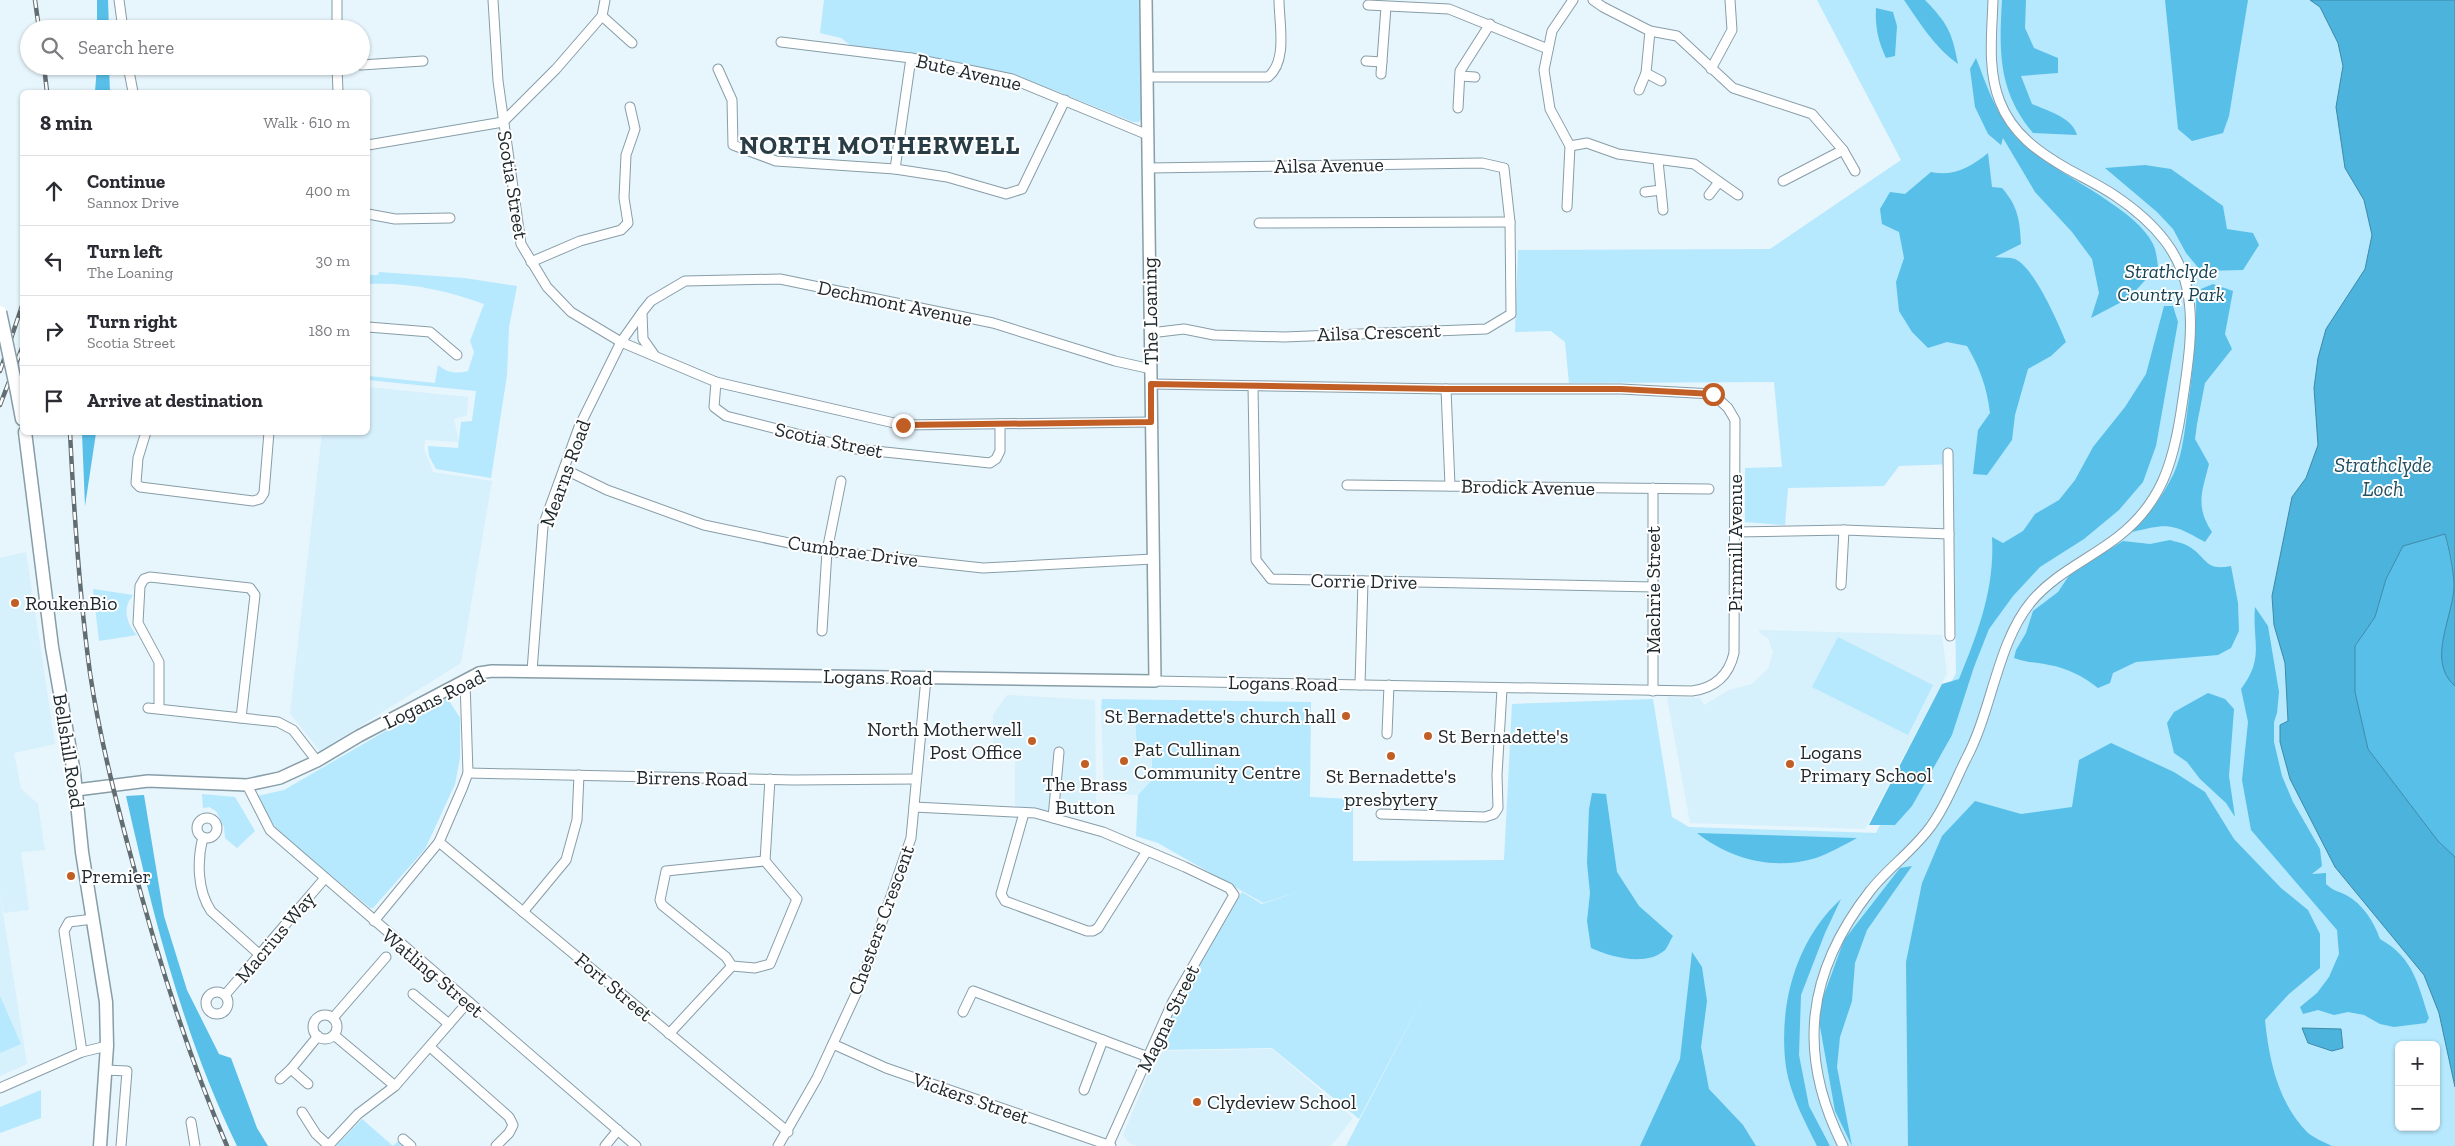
<!DOCTYPE html>
<meta charset="utf-8">
<style>
:root{--surface:#fff;--page:#f7f7f7;--text:#2b2b33;--muted:#7c7c81;--line:#e1e1e2}
body{margin:0;font-family:"Zilla Slab",serif;background:var(--page);color:var(--text)}
.controls{position:absolute;right:15px;bottom:15px;display:grid;overflow:hidden;border-radius:8px;box-shadow:0 1px 4px #0004}
.controls button{width:45px;height:45px;display:grid;place-items:center;padding:0;border:0;border-bottom:1px solid var(--line);background:var(--surface);color:var(--text);font:25px sans-serif}
.stop{position:absolute;width:15px;height:15px;margin:-11px;border:4px solid #c15e25;border-radius:50%;background:#fff}
.stop.end{background:#c15e25;border-color:#fff;box-shadow:0 1px 5px #0008}
.list{margin:0;padding:0;list-style:none}
h2{display:flex;justify-content:space-between;align-items:center;height:65px;margin:0;padding:0 20px;font-size:21px}
h2 small{font-size:16px;font-weight:400;color:var(--muted)}
.list li{display:grid;grid-template-columns:32px 1fr auto;gap:15px;align-items:center;box-sizing:border-box;height:70px;padding:0 20px;border-top:1px solid var(--line)}
.list b{display:block;font-size:19px;white-space:nowrap}
.list p{margin:0;font-size:16px;white-space:nowrap;color:var(--muted)}
.list em{font-size:16px;font-style:normal;color:var(--muted)}
.icon{flex:none;width:28px;height:28px;fill:none;stroke:currentColor;stroke-width:2;stroke-linecap:round;stroke-linejoin:round}
.map{position:relative;flex:none;width:2455px;height:1146px;overflow:hidden}
.search{position:absolute;background:var(--surface);box-shadow:0 1px 4px #0004;left:20px;top:20px;width:350px;height:55px;display:flex;align-items:center;gap:12px;box-sizing:border-box;padding:0 18px;border-radius:28px;color:var(--muted);font-size:19px}
.panel{position:absolute;background:var(--surface);box-shadow:0 1px 4px #0004;left:20px;top:90px;width:350px;height:345px;border-radius:8px}
.map>svg:first-child{display:block}
.built{fill:#d6f0fc}
.green{fill:#b6e8fe;fill-rule:evenodd}
.forest{fill:#58bfe8}
.water{fill:#4bb3dc;stroke:#3e8aa8}
.lines{fill:none;stroke-linecap:round;stroke-linejoin:round}
.street-casing{stroke:#879da8;stroke-width:11}
.secondary-casing{stroke:#879da8;stroke-width:14}
.primary-casing{stroke:#879da8;stroke-width:15}
.street{stroke:#fff;stroke-width:9}
.secondary{stroke:#fff;stroke-width:11}
.primary{stroke:#fff;stroke-width:12}
.rail-casing{stroke:#626d72;stroke-width:4.5}
.rail{stroke:#fff;stroke-width:2.5;stroke-dasharray:8;stroke-linecap:butt}
.primary-bridge-casing{stroke:#879da8;stroke-width:15;stroke-linecap:butt}
.primary-bridge{stroke:#fff;stroke-width:12}
.route{stroke:#c15e25;stroke-width:6}
.poi-dot{fill:#c15e25;stroke:#fff;stroke-width:2}
.labels{text-anchor:middle;dominant-baseline:central;stroke-width:4;stroke-linejoin:round;paint-order:stroke}
.street-label{font-size:20px;fill:#202a2e;stroke:#fff}
.park-label{font-size:20px;font-style:italic;fill:#144152;stroke:#fff}
.poi-label{font-size:20px;fill:#202a2e;stroke:#fff;text-anchor:start}
.water-label{font-size:21px;font-style:italic;fill:#234f61;stroke:#fff}
.district-label{font-size:25px;font-weight:bold;letter-spacing:1px;fill:#293d46;stroke:#fff}
</style>
<div class="map">
<svg width="2455" height="1146" viewBox="0 0 2455 1146">
<rect width="100%" height="100%" fill="#e7f5fc"/>
<!-- built -->
<g class="built">
<path d="M368 387 468 397 467 415 454 419 459 442 425 440 424 449 433 472 492 481 461 663 320 751 290 713 322 433 368 432Z"/>
<path d="M26 552 55 744 14 753 21 789 38 804 45 850 21 852 29 910 4 913 0 892V558Z"/>
<path d="M1759 630 1942 635 1947 674 1865 829 1690 823 1667 697 1700 698 1704 705 1729 690 1752 684 1768 669 1773 652 1768 638 1760 633Z"/>
<path d="M1007 695 1095 700 1096 809 1047 813 1015 806V757L993 755V715Z"/>
<path d="M1101 709 1110 713 1136 715 1137 746 1152 747V783L1138 795 1104 793Z"/>
<path d="M0 894 27 1064 0 1076Z"/>
<path d="M1272 1049 1353 1118 1331 1146H1136L1129 1143 1123 1135 1158 1051Z"/>
</g>
<!-- green -->
<g class="green">
<path d="M824 0H1140L1143 116 1139 122H1133L1051 89 992 72 858 51 841 38 820 33Z"/>
<path d="M1817 0H2455V1146H1346L1430 984 1359 1119 1272 1048 1158 1050 1176 1002 1204 951 1242 892 1262 904 1307 889 1263 903 1158 843 1136 836 1138 795 1152 780V747H1137L1135 715 1110 713 1101 709 1102 699 1311 702 1310 797 1353 799V861L1504 860 1512 704 1653 699 1672 817 1689 827 1876 833 1956 673 1953 464 1899 466 1884 486 1788 488 1785 525 1745 522V468L1782 467 1774 382 1569 383 1565 342 1551 331 1515 332 1518 250 1770 249 1901 160ZM2399 1045H2436V1127H2399Z"/>
<path d="M379 272 464 278 517 286 509 327 507 375 491 478 436 469 429 456 428 446 458 448 461 422 472 421 476 391 368 380V376L435 383 438 365C448 373 455 374 468 371L474 352 470 341 484 304C445 290 409 282 368 284V275H378Z"/>
<path d="M93 589 133 595C132 597 130 599 129 601 123 613 129 627 137 635L99 641Z"/>
<path d="M1838 637 1933 685 1908 735 1812 687Z"/>
<path d="M446 696 460 718V758L455 784 425 849 373 908H370L277 830 257 796 284 790Z"/>
<path d="M202 794 235 797 255 831 237 848 225 838 224 827 216 811 209 807 203 808Z"/>
<path d="M0 996 21 1044 0 1053Z"/>
<path d="M41 1090V1118L0 1133V1107Z"/>
<path d="M362 1119 393 1146 398 1141 403 1146H336Z"/>
</g>
<!-- forest -->
<g class="forest">
<path d="M97 0H108L109 29H97Z"/>
<path d="M1904 0H1925C1948 24 1952 32 1958 64 1935 48 1920 23 1904 0Z"/>
<path d="M2002 0H2026L2025 28 2034 48 2058 58V73L2021 76 2032 104C2048 111 2072 117 2077 135L2033 133C1998 91 1999 52 2002 0Z"/>
<path d="M2165 0H2248L2229 116 2223 133 2192 141 2178 129Z"/>
<path d="M1876 8 1893 12 1897 26 1895 56 1886 58C1878 41 1875 27 1876 8Z"/>
<path d="M1976 58C1987 86 1997 117 2018 139 2050 172 2135 206 2153 244 2156 250 2157 259 2158 266L2129 298 2091 318 2099 293 2092 259 2072 232 2035 192 2003 138 2001 145 1988 134 1975 107 1970 69Z"/>
<path d="M97 66H109L110 92H95Z"/>
<path d="M1988 153 1992 187 2002 188C2018 206 2020 221 2021 244L1995 257C2001 258 2010 257 2015 259 2034 267 2058 323 2066 342L2051 356 2028 369 2015 415 2012 440 1987 475 1973 474 1978 430 1990 413C1987 388 1980 368 1967 346L1947 342 1928 348 1912 332 1899 311 1896 282 1904 258 1899 232 1882 224 1880 209 1890 192 1905 194 1931 172C1953 177 1971 167 1988 153Z"/>
<path d="M2145 165 2171 169 2223 206 2227 229 2253 233 2259 245 2243 270 2201 271 2186 253 2173 229 2157 212 2105 168Z"/>
<path d="M2213 284 2233 291 2225 334 2232 349 2205 383 2197 424 2195 439 2209 464C2202 492 2195 506 2212 532L2205 542C2172 523 2168 523 2132 532 2149 514 2163 496 2174 473 2183 453 2185 428 2188 406 2193 367 2197 330 2196 291Z"/>
<path d="M2164 306H2173L2178 322 2156 446 2143 482 2119 510 2084 539 2040 567 2013 596 1989 629 1974 667 1952 735 1912 806 1895 825H1869L1942 684 1959 679C1978 633 1995 588 1992 537L2003 543 2023 531 2035 514 2059 500 2075 480 2093 447 2125 407 2146 374Z"/>
<path d="M82 433H96L85 506Z"/>
<path d="M2445 534C2448 550 2453 567 2454 583 2455 615 2426 660 2455 686V857L2438 841 2368 749 2355 692V646L2375 617 2386 579 2403 546Z"/>
<path d="M2170 540C2176 542 2184 543 2190 547 2208 559 2205 571 2231 566L2238 603 2239 631 2231 648 2218 655 2136 662 2113 673 2110 683 2098 688C2083 676 2067 668 2049 665 2036 662 2027 663 2014 658L2016 650 2026 633 2033 611 2058 592 2070 574 2123 541 2150 544Z"/>
<path d="M2255 607 2268 626 2279 692 2277 713 2274 722V742L2282 776 2293 802 2320 849 2322 866 2312 874 2326 873V884C2336 893 2337 890 2346 895 2363 904 2374 922 2380 939 2414 958 2418 985 2429 1018L2426 1023 2394 1027 2380 1024 2364 1015 2348 1012 2334 1015 2318 1010 2303 1014 2300 1007 2317 993 2329 977 2339 954 2337 930 2251 830 2242 780 2248 722 2241 689C2265 657 2252 642 2255 607Z"/>
<path d="M2208 693 2225 699 2234 709 2229 776 2235 817 2226 803 2200 779 2187 762 2174 753 2167 723 2174 712Z"/>
<path d="M2111 743 2174 772 2205 792 2234 839 2281 888 2308 910 2320 934V968L2289 994 2265 1020C2269 1060 2278 1103 2308 1133 2314 1138 2324 1142 2332 1146H1908L1906 962 1922 883 1942 836 1975 801 2021 814 2072 807 2079 760Z"/>
<path d="M1592 793 1606 794 1617 872 1639 906 1673 936C1670 940 1668 947 1665 950 1646 967 1611 957 1591 948L1587 921 1590 893 1587 863 1589 809Z"/>
<path d="M144 795 164 916 187 990 219 1054 231 1058 257 1128 268 1146H237C183 1035 153 916 126 796Z"/>
<path d="M1697 833 1857 838C1844 845 1830 853 1816 858 1774 871 1730 859 1697 833Z"/>
<path d="M1912 866 1867 930 1855 963 1852 1001 1840 1037 1837 1067 1852 1146 1835 1111 1819 1021 1821 1003 1844 940 1900 868Z"/>
<path d="M1841 899 1825 933 1801 995 1799 1055 1809 1106 1830 1146H1817C1805 1122 1790 1094 1786 1067 1778 1007 1795 941 1841 899Z"/>
<path d="M1692 952 1702 967 1707 1001 1701 1047 1709 1089 1743 1125 1756 1146H1640L1680 1059Z"/>
</g>
<!-- water -->
<g class="water">
<path d="M2310 0H2455V686C2425 660 2455 615 2454 583 2453 568 2449 549 2445 534L2403 546 2386 579 2375 617 2355 646V692L2368 749 2438 841 2455 857V1087L2439 1013 2424 975 2335 867 2290 779 2280 742V725L2288 721 2285 663 2274 625 2272 596 2292 497 2306 478 2318 445 2314 388 2318 358 2326 329 2365 269 2372 235 2364 200 2345 168 2336 107 2343 66 2338 43 2320 7Z"/>
<path d="M2302 1028 2341 1029 2343 1048 2332 1051 2308 1043Z"/>
</g>
<g class="lines">
<defs>
<g id="street">
<path d="M119 0 123 29"/>
<path d="M337 0V29"/>
<path d="M493 0 498 81 521 244 547 287 571 312 621 342 716 382 903 425 1151 422"/>
<path d="M1593 0 1603 7 1650 31 1677 36 1733 88 1812 114 1843 150 1855 171"/>
<path d="M1368 5 1449 9 1548 49"/>
<path d="M602 16 632 43"/>
<path d="M781 42 911 58 1012 79 1148 135"/>
<path d="M1366 61 1382 62"/>
<path d="M361 65 423 61"/>
<path d="M128 66 133 92"/>
<path d="M337 66 338 92"/>
<path d="M337 67 349 66"/>
<path d="M718 69 732 100 733 145 776 161 895 169 947 177 1006 194 1022 189 1065 100"/>
<path d="M1711 69 1732 30 1730 0"/>
<path d="M1646 73 1661 81"/>
<path d="M1381 74 1386 7"/>
<path d="M1460 76 1475 77"/>
<path d="M1147 77H1268C1288 61 1279 23 1279 0"/>
<path d="M1639 90 1646 73 1650 31"/>
<path d="M1458 108 1460 71 1490 24"/>
<path d="M368 145 503 122 556 69 602 16 605 0"/>
<path d="M1570 146 1587 143 1618 154 1694 164 1738 195"/>
<path d="M1658 161 1663 210"/>
<path d="M1148 168 1482 163 1504 168 1510 222 1511 314 1486 329 1284 337 1214 335 1184 329 1150 333"/>
<path d="M895 169 911 58"/>
<path d="M1783 181 1843 150"/>
<path d="M1645 192 1661 190"/>
<path d="M1709 195 1719 182"/>
<path d="M1567 207 1570 146 1550 109 1544 70 1552 31 1573 0"/>
<path d="M368 214 395 219 450 218"/>
<path d="M1259 223 1510 222"/>
<path d="M531 262 580 241 621 230 628 223 624 198 626 155 635 129 630 107"/>
<path d="M642 313 643 339 655 356"/>
<path d="M368 327 430 332 457 355"/>
<path d="M716 382 714 407 726 416 856 449 990 463 996 459 1000 451V424"/>
<path d="M1151 384 1446 389H1621L1713 394 1728 408 1735 420 1734 653C1729 675 1715 688 1692 691L1155 681"/>
<path d="M1253 386 1256 560 1271 579 1654 587"/>
<path d="M1446 389 1450 486"/>
<path d="M146 432 138 458 136 483 140 487 253 501 260 499 264 493 269 432"/>
<path d="M1948 453 1950 636"/>
<path d="M564 469 607 490 704 525 827 551 983 568 1153 559"/>
<path d="M1347 485 1709 489"/>
<path d="M1653 488V691"/>
<path d="M1736 532 1844 530 1949 534"/>
<path d="M1841 585 1844 530"/>
<path d="M822 631 827 551 841 481"/>
<path d="M532 671 543 526 579 427 621 342 643 311 651 301 685 281 780 279 993 323 1115 361 1151 369"/>
<path d="M1360 685 1363 581"/>
<path d="M148 708 278 722 293 730 317 761"/>
<path d="M159 708V662L138 623 140 586 144 579 150 577 250 588 255 595 241 718"/>
<path d="M1387 734 1389 685"/>
<path d="M468 773 793 780 916 779"/>
<path d="M247 785 270 830 636 1146"/>
<path d="M914 807 1035 813 1103 832 1185 867 1229 888 1234 895 1173 1001 1108 1146"/>
<path d="M1024 813 1001 894 1005 901 1087 931H1093L1098 928 1147 851"/>
<path d="M1381 814 1485 817 1494 814 1498 808 1497 775 1502 689"/>
<circle cx="207" cy="828" r="10"/>
<path d="M1053 818 1059 752"/>
<path d="M203 837C197 860 197 890 211 911L260 955"/>
<path d="M439 842 788 1132"/>
<path d="M523 912 566 860 577 820 579 775"/>
<path d="M374 921 439 842 462 789 468 773 465 681"/>
<path d="M732 966 726 957 662 905 660 900 666 871 765 861"/>
<circle cx="217" cy="1003" r="11"/>
<path d="M413 994 449 1024"/>
<path d="M225 995 325 878"/>
<path d="M963 1012 973 991 1148 1057"/>
<circle cx="325" cy="1027" r="12"/>
<path d="M333 1018 386 957"/>
<path d="M669 1034 732 966 755 968 770 964 797 899 765 861 770 779"/>
<path d="M334 1035 395 1086"/>
<path d="M833 1044 886 1068 1111 1146"/>
<path d="M430 1047 509 1117 513 1125 509 1133 496 1146"/>
<path d="M82 1052 64 931 69 922 93 919"/>
<path d="M291 1069 308 1084"/>
<path d="M106 1070 127 1071 121 1146"/>
<path d="M280 1079 291 1069 318 1036"/>
<path d="M0 1088 82 1052 107 1046"/>
<path d="M1084 1090 1103 1040"/>
<path d="M302 1112 316 1134 328 1145"/>
<path d="M191 1122 195 1146"/>
<path d="M403 1139 411 1146"/>
<path d="M328 1146 358 1114 395 1086 468 1002"/>
<path d="M605 1146 618 1130"/>
<path d="M778 1146 817 1078 861 983 911 838 926 678"/>
<path d="M1843 1146C1796 1053 1807 972 1870 891 1888 868 1914 850 1931 826 1946 806 1955 781 1966 759 1992 711 1997 643 2031 602 2055 573 2090 559 2119 536 2161 503 2173 463 2181 412 2196 314 2205 256 2114 195 2099 185 2082 177 2066 168 2038 152 2012 133 2000 102 1987 70 1992 33 1993 0"/>
</g>
<path id="secondary" d="M76 790 148 781 247 785 280 778 317 761 359 736 479 673 492 671 1155 681 1146 0"/>
<g id="primary">
<path d="M16 387 22 419"/>
<path d="M25 432 52 647 74 773 82 852 106 1002 107 1046 100 1146"/>
</g>
</defs>
<!-- street casing -->
<use href="#street" class="street-casing"/>
<!-- secondary casing -->
<use href="#secondary" class="secondary-casing"/>
<!-- primary casing -->
<use href="#primary" class="primary-casing"/>
<!-- street -->
<use href="#street" class="street"/>
<!-- secondary -->
<use href="#secondary" class="secondary"/>
<!-- primary -->
<use href="#primary" class="primary"/>
<defs>
<g id="rail">
<path d="M35 0 39 29"/>
<path d="M44 66 47 92"/>
<path d="M0 371 22 306"/>
<path d="M0 405 22 348"/>
<path d="M70 432C74 513 79 593 90 673 99 734 114 793 130 853 156 953 186 1051 227 1146"/>
</g>
</defs>
<!-- rail casing -->
<use href="#rail" class="rail-casing"/>
<!-- rail -->
<use href="#rail" class="rail"/>
<defs>
<path id="primary-bridge" d="M0 312 16 387"/>
</defs>
<!-- primary-bridge casing -->
<use href="#primary-bridge" class="primary-bridge-casing"/>
<!-- primary-bridge -->
<use href="#primary-bridge" class="primary-bridge"/>
</g>
<g class="lines">
<!-- route -->
<path class="route" d="M903 425 1151 422V384L1446 389H1621L1713 394"/>
</g>
<!-- markers -->
<g class="poi-dot">
<circle cx="15" cy="603" r="5"/>
<circle cx="1346" cy="716" r="5"/>
<circle cx="1428" cy="736" r="5"/>
<circle cx="1032" cy="741" r="5"/>
<circle cx="1391" cy="756" r="5"/>
<circle cx="1124" cy="761" r="5"/>
<circle cx="1085" cy="764" r="5"/>
<circle cx="1790" cy="764" r="5"/>
<circle cx="71" cy="876" r="5"/>
<circle cx="1197" cy="1102" r="5"/>
</g>
<g class="labels">
<!-- street labels -->
<g class="street-label">
<text transform="translate(969 72) rotate(13)">Bute Avenue</text>
<text transform="translate(1329 165) rotate(-1)">Ailsa Avenue</text>
<text transform="translate(513 185) rotate(81)">Scotia Street</text>
<text transform="translate(895 303) rotate(12)">Dechmont Avenue</text>
<text transform="translate(1150 311) rotate(-91)">The Loaning</text>
<text transform="translate(1379 332) rotate(-2)">Ailsa Crescent</text>
<text transform="translate(829 440) rotate(12)">Scotia Street</text>
<text transform="translate(565 473) rotate(-70)">Mearns Road</text>
<text transform="translate(1528 487) rotate(1)">Brodick Avenue</text>
<text transform="translate(1735 543) rotate(-90)">Pirnmill Avenue</text>
<text transform="translate(853 551) rotate(8)">Cumbrae Drive</text>
<text transform="translate(1364 581) rotate(1)">Corrie Drive</text>
<text transform="translate(1653 590) rotate(-90)">Machrie Street</text>
<text transform="translate(878 677) rotate(1)">Logans Road</text>
<text transform="translate(1283 683) rotate(1)">Logans Road</text>
<text transform="translate(434 699) rotate(-26)">Logans Road</text>
<text transform="translate(69 751) rotate(81)">Bellshill Road</text>
<text transform="translate(692 778) rotate(1)">Birrens Road</text>
<text transform="translate(881 920) rotate(-70)">Chesters Crescent</text>
<text transform="translate(275 937) rotate(-50)">Macrius Way</text>
<text transform="translate(433 973) rotate(40)">Watling Street</text>
<text transform="translate(614 987) rotate(40)">Fort Street</text>
<text transform="translate(1168 1018) rotate(-64)">Magna Street</text>
<text transform="translate(971 1098) rotate(19)">Vickers Street</text>
</g>
<!-- park labels -->
<g class="park-label">
<text x="2171" y="271">Strathclyde<tspan x="2171" dy="23">Country Park</tspan></text>
</g>
<!-- poi labels -->
<g class="poi-label">
<text x="25" y="603">RoukenBio</text>
<text x="1336" y="716" text-anchor="end">St Bernadette's church hall</text>
<text x="1022" y="729" text-anchor="end">North Motherwell<tspan x="1022" dy="23">Post Office</tspan></text>
<text x="1438" y="736">St Bernadette's</text>
<text x="1134" y="749">Pat Cullinan<tspan x="1134" dy="23">Community Centre</tspan></text>
<text x="1800" y="752">Logans<tspan x="1800" dy="23">Primary School</tspan></text>
<text x="1391" y="776" text-anchor="middle">St Bernadette's<tspan x="1391" dy="23">presbytery</tspan></text>
<text x="1085" y="784" text-anchor="middle">The Brass<tspan x="1085" dy="23">Button</tspan></text>
<text x="81" y="876">Premier</text>
<text x="1207" y="1102">Clydeview School</text>
</g>
<!-- water labels -->
<g class="water-label">
<text x="2383" y="464">Strathclyde<tspan x="2383" dy="24">Loch</tspan></text>
</g>
<!-- district labels -->
<g class="district-label">
<text x="880" y="145">NORTH MOTHERWELL</text>
</g>
</g>
</svg>
<div class="controls">
<button>+</button>
<button>−</button>
</div>
<div class="stop" style="left:1713px;top:394px"></div>
<div class="stop end" style="left:903px;top:425px"></div>
<div class="search"><svg class="icon" aria-label="search" viewBox="0 0 24 24"><circle cx="10" cy="10" r="6"/><path d="M15 15l6 6"/></svg>Search here</div>
<section class="panel">
<h2>8 min<small>Walk · 610 m</small></h2>
<ul class="list">
<li><svg class="icon" aria-label="ahead" viewBox="0 0 24 24"><path d="M12 20V5M6 11l6-6 6 6"/></svg><div><b>Continue</b><p>Sannox Drive</p></div><em>400 m</em></li>
<li><svg class="icon" aria-label="left" viewBox="0 0 24 24"><path d="M17 20v-9H6M10 6l-5 5 5 5"/></svg><div><b>Turn left</b><p>The Loaning</p></div><em>30 m</em></li>
<li><svg class="icon" aria-label="right" viewBox="0 0 24 24"><path d="M7 20v-9h11M14 6l5 5-5 5"/></svg><div><b>Turn right</b><p>Scotia Street</p></div><em>180 m</em></li>
<li><svg class="icon" aria-label="arrive" viewBox="0 0 24 24"><path d="M6 21V4h12l-3 4 3 4H6"/></svg><div><b>Arrive at destination</b></div></li>
</ul>
</section>
</div>
